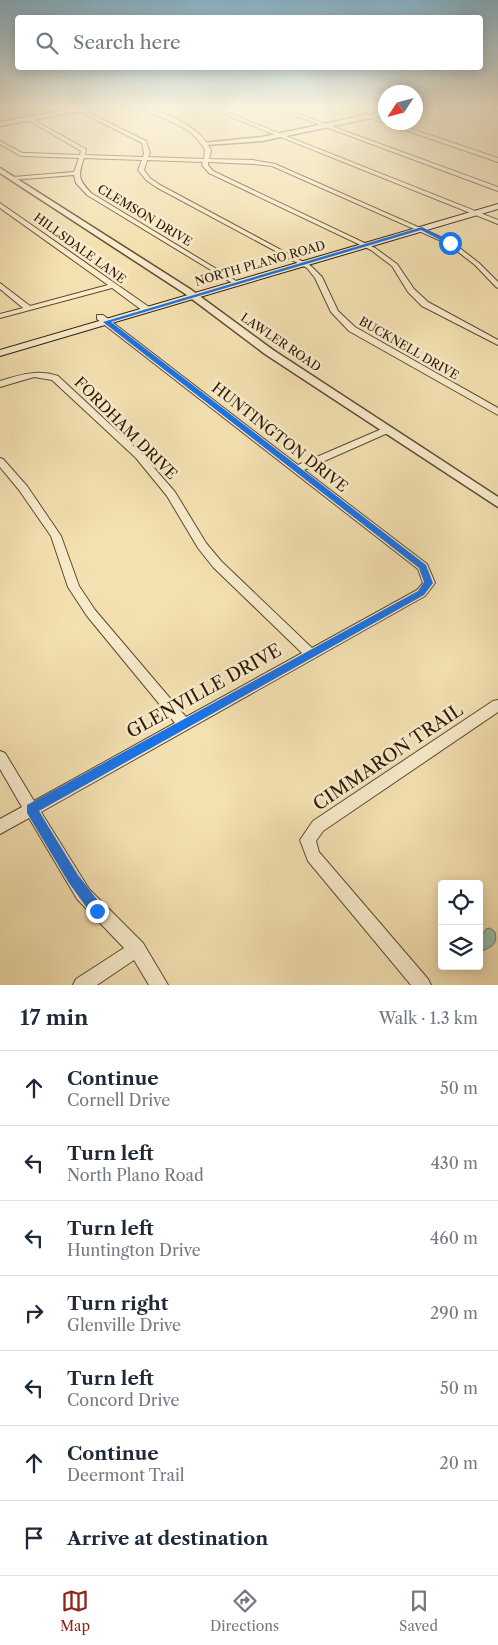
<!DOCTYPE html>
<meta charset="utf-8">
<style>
:root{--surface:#fff;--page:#f6f6f7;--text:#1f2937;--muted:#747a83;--line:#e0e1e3;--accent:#8f2418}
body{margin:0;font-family:"Libre Caslon Text",serif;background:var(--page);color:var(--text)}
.controls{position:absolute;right:15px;bottom:15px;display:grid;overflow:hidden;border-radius:5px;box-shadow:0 2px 12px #0003}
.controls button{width:45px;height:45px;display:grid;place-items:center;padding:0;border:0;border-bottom:1px solid var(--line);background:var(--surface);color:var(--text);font:25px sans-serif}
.compass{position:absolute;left:378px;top:85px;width:45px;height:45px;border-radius:50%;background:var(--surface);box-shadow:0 2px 12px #0003;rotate:234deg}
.stop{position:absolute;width:15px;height:15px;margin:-11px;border:4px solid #1a73e8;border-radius:50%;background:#fff}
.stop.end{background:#1a73e8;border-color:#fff;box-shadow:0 1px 5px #0008}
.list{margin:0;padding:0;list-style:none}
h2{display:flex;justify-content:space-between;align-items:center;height:65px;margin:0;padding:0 20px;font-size:21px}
h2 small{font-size:16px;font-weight:400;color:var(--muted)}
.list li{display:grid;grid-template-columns:32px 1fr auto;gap:15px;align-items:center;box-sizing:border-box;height:75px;padding:0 20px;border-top:1px solid var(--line)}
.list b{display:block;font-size:19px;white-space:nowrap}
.list p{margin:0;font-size:16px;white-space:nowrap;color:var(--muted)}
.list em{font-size:16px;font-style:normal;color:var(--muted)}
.icon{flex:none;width:28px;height:28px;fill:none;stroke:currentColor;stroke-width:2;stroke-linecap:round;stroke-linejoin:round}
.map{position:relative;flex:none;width:498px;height:985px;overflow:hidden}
.search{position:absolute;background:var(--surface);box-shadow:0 2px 12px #0003;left:15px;right:15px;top:15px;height:55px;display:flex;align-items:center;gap:12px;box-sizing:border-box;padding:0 18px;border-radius:5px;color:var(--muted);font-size:19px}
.sheet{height:590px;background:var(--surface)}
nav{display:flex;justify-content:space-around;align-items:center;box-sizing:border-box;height:70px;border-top:1px solid var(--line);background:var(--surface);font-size:14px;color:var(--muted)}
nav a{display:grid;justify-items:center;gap:2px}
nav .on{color:var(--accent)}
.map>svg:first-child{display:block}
.green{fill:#c1c188;stroke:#776c46}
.water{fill:#9cbeab;stroke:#707c68}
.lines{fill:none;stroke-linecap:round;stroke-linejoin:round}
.minor-casing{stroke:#5f4a2f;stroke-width:2}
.tertiary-casing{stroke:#5f4a2f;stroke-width:3}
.secondary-casing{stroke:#2d1803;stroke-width:2}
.minor{fill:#f8eccd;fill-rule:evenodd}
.tertiary{fill:#f8eccd;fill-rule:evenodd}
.secondary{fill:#f8eccd;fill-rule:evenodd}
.route{fill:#1a73e8}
.labels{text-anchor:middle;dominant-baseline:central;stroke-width:5;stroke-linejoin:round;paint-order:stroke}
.far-street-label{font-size:12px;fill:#2d1803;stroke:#f8eccd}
.street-label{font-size:15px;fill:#2d1803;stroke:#f8eccd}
.near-street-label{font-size:18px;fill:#2d1803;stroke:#f8eccd}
</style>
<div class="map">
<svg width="498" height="985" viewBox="0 0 498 985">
<rect width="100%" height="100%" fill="#f4e1b2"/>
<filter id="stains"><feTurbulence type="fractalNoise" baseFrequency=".004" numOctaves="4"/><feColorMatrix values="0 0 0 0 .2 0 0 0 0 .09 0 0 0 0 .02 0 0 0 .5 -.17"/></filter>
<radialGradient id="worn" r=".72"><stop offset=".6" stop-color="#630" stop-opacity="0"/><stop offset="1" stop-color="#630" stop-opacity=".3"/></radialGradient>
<!-- green -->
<path class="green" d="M0 107H47L41 109 52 114 0 123Z"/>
<!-- water -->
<path class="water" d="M490 928 495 932C498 944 492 947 482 951L479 950V940L486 929Z"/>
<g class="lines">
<defs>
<g id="minor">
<path d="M71 107H77L146 141 150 153 148 157 204 159 205 150C191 123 162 120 137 107 154 107 187 122 199 134 204 138 207 144 211 150L209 159 253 160 275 164 452 242 479 263 498 282V288L496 287 475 265 448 244 272 166 253 164 208 162V165L213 171 375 248 397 264 414 289 428 302 498 340V345L422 306 408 292 392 266 371 250 209 173 202 165 203 162 147 160 144 170 150 178 160 185 311 266 322 277 338 311 355 327 498 408V415L349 331 331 312 315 278 307 268 156 187 146 180 138 170 142 160 84 158C78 176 78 179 91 193L238 282V284H234L87 195 76 183 74 175 11 180 10 179 13 177 74 172 79 158 21 156 0 144V141L22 153H29L80 155 81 151 28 120 30 118 86 149 85 155 143 157 144 153 142 143Z"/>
<path d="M206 107H213L498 220V224Z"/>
<path d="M272 107H279L498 187V191Z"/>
<path d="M338 107H345L386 121V122H391L498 158V162Z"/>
<path d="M0 203 149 307V311H143L112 288 0 318V314L23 308 0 289V283L30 306 108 285 0 208Z"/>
<path d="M97 315H103L298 465 384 428H390L392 430 390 432 304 470 427 564 435 583 425 596 41 812 89 889 143 943 168 985H149L134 960 97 985H73L76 979 124 948 77 899 29 818 0 834V819L22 807 0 769V751L5 753 34 801 175 723 87 616 68 587 51 536 19 490 0 467V458L3 459 27 486 61 536 79 586 95 610 186 717 302 653 213 567 198 548 167 496 136 458 52 380 34 377 0 387V381C20 375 37 369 58 376L142 454 175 492 206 543 221 561 312 648 417 590 423 583 418 569 97 319Z"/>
<path d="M498 700V712L323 831 316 841 319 852 428 979 431 985H411L308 861 300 840 313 821 493 701Z"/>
</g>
<g id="tertiary">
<path d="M85 107H100L0 126V122Z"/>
<path d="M386 111V115L262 141 206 145 203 143 262 137Z"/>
<path d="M0 168 190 289 273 350 498 497V507L265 354 184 293 0 173Z"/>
</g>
<g id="secondary">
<path d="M490 107H498V111L491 108Z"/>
<path d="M498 204V209L0 356V350Z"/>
</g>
</defs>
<!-- minor casing -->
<use href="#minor" class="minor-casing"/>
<!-- tertiary casing -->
<use href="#tertiary" class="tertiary-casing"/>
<!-- secondary casing -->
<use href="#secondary" class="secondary-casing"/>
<!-- minor -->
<use href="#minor" class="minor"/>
<!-- tertiary -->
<use href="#tertiary" class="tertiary"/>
<!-- secondary -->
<use href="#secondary" class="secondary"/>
</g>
<!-- sky -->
<linearGradient id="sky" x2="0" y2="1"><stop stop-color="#89b8d0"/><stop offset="0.44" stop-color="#faf2dc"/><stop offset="1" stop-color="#faf2dc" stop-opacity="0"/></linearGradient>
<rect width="498" height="245" fill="url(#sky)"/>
<!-- route -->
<path class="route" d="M422 227 453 243 448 244 421 230 111 322 426 565 433 583 424 595 39 811 78 875 102 906 104 911 102 915 97 917 92 915 69 883 27 813V805L418 591 424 582 419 568 103 322Z"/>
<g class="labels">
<!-- far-street labels -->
<g class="far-street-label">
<text transform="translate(145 215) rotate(31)">CLEMSON DRIVE</text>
<text transform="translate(80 248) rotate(36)">HILLSDALE LANE</text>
<text transform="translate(260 263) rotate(-16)">NORTH PLANO ROAD</text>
<text transform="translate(281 342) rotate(34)">LAWLER ROAD</text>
<text transform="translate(409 348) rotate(30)">BUCKNELL DRIVE</text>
</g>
<!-- street labels -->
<g class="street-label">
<text transform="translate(126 428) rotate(45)">FORDHAM DRIVE</text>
<text transform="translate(280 437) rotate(38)">HUNTINGTON DRIVE</text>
</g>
<!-- near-street labels -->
<g class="near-street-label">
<text transform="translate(204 691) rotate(-29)">GLENVILLE DRIVE</text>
<text transform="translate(388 757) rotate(-34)">CIMMARON TRAIL</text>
</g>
</g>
<rect width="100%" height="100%" filter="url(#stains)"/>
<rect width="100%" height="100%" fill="url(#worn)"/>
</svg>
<div class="controls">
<button><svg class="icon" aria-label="locate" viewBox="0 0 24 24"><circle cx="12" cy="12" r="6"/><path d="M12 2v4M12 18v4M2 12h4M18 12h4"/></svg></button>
<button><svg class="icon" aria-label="layers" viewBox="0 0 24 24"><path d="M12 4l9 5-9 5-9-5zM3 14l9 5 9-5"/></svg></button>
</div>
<svg class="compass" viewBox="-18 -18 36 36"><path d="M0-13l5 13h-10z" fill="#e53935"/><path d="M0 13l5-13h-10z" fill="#747a83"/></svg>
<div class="stop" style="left:450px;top:243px"></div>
<div class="stop end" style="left:97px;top:911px"></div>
<div class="search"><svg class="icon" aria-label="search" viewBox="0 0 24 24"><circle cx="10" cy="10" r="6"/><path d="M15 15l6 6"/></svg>Search here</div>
</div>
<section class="sheet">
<h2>17 min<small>Walk · 1.3 km</small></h2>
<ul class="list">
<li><svg class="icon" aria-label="ahead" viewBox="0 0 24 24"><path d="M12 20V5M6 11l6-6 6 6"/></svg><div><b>Continue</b><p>Cornell Drive</p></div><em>50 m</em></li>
<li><svg class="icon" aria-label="left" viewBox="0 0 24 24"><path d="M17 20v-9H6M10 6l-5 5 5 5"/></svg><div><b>Turn left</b><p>North Plano Road</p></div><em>430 m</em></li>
<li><svg class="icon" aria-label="left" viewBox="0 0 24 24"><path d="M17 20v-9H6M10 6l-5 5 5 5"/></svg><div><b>Turn left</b><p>Huntington Drive</p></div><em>460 m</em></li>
<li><svg class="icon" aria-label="right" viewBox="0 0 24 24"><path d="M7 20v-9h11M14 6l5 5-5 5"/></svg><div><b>Turn right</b><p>Glenville Drive</p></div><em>290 m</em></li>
<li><svg class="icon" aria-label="left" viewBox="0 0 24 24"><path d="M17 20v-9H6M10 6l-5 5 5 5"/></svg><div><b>Turn left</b><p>Concord Drive</p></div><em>50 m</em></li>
<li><svg class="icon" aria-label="ahead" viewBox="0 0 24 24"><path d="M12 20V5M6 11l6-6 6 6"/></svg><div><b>Continue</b><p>Deermont Trail</p></div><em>20 m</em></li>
<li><svg class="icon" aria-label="arrive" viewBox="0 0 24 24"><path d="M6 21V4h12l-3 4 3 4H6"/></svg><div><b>Arrive at destination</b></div></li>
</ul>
</section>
<nav>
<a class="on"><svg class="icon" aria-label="map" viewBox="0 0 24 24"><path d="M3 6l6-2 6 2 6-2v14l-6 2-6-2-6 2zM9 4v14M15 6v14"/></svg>Map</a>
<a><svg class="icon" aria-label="directions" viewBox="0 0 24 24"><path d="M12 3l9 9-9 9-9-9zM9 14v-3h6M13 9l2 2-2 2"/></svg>Directions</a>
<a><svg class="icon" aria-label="saved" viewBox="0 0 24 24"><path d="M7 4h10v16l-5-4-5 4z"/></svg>Saved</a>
</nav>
